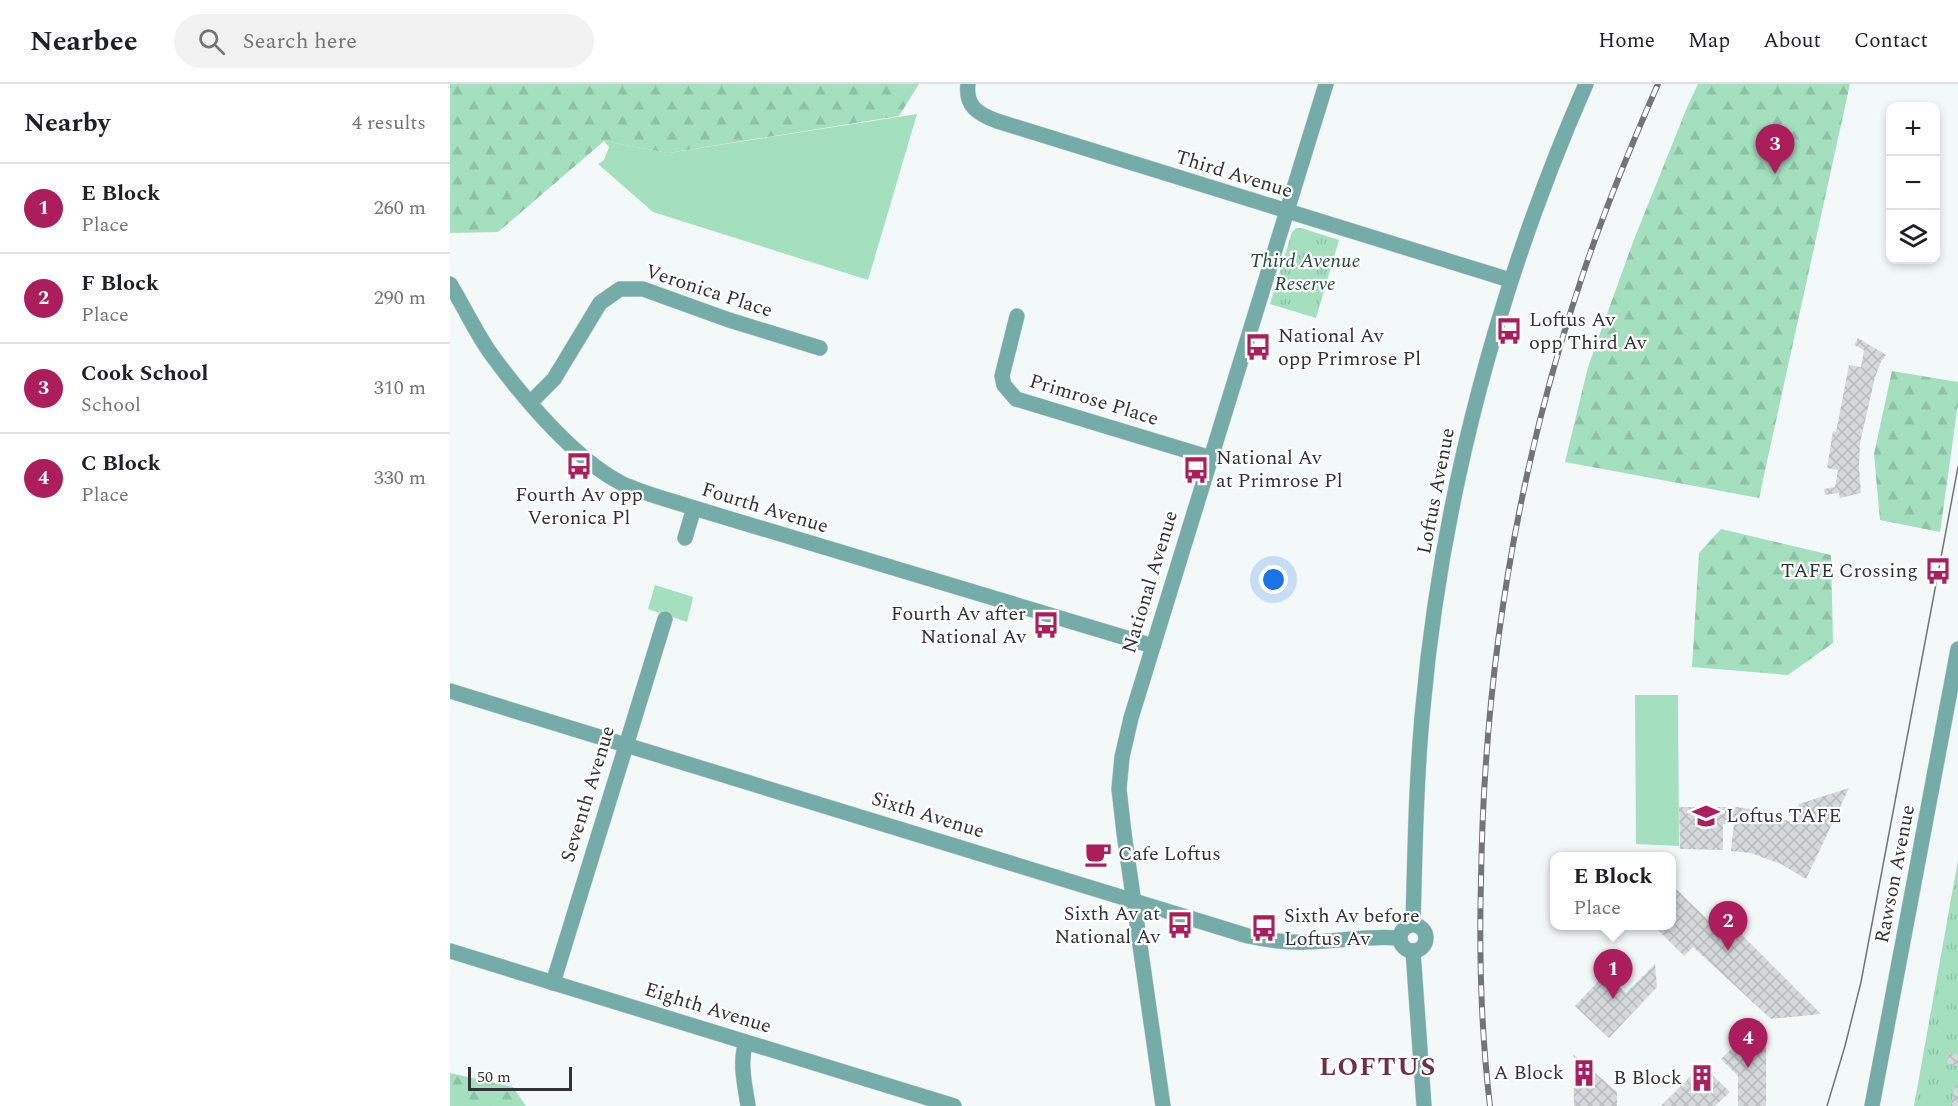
<!DOCTYPE html>
<meta charset="utf-8">
<style>
:root{--surface:#fff;--page:#f2f2f2;--text:#202124;--muted:#757577;--line:#e0e0e0;--accent:#ac1e5b}
body{margin:0;font-family:Spectral,serif;background:var(--page);color:var(--text)}
.controls{position:absolute;right:18px;top:18px;display:grid;overflow:hidden;border-radius:12px;box-shadow:0 3px 9px #0003}
.controls button{width:54px;height:54px;display:grid;place-items:center;padding:0;border:0;border-bottom:2px solid var(--line);background:var(--surface);color:var(--text);font:30px sans-serif}
.scale{position:absolute;left:18px;bottom:15px;width:104px;box-sizing:border-box;padding-left:6px;border:3px solid #323434;border-top:0;font-size:16px;line-height:21px;white-space:nowrap;color:#323434;-webkit-text-stroke:4px #fff;paint-order:stroke}
.you{position:absolute;left:824px;top:496px;width:21px;height:21px;margin:-15px;border:4px solid #fff;border-radius:50%;background:#1a73e8;box-shadow:0 0 0 9px #1a73e833}
.badge{display:grid;place-items:center;width:39px;height:39px;border-radius:50%;background:var(--accent);color:#fff;font-size:20px;font-weight:700}
.pin{position:absolute;translate:-50% -50px;filter:drop-shadow(0 2px 3px #0008)}
.pin::after{content:'';position:absolute;top:32px;width:21px;height:18px;background:inherit;clip-path:polygon(0 0,100% 0,50% 100%)}
.popup{position:absolute;left:1100px;top:768px;width:126px;height:78px;box-sizing:border-box;display:grid;place-content:center;border-radius:12px;background:var(--surface);filter:drop-shadow(0 2px 4px #0005);font-size:20px;white-space:nowrap;color:var(--muted)}
.popup b{font-size:22px;color:var(--text)}
.popup::after{content:'';position:absolute;left:50%;top:100%;margin-left:-12px;border:12px solid transparent;border-top-color:var(--surface)}
.list{margin:0;padding:0;list-style:none}
h2{display:flex;justify-content:space-between;align-items:center;height:78px;margin:0;padding:0 24px;font-size:26px}
h2 small{font-size:20px;font-weight:400;color:var(--muted)}
.list li{display:grid;grid-template-columns:39px 1fr auto;gap:18px;align-items:center;box-sizing:border-box;height:90px;padding:0 24px;border-top:2px solid var(--line)}
.list b{display:block;font-size:22px;white-space:nowrap}
.list p{margin:0;font-size:20px;white-space:nowrap;color:var(--muted)}
.list em{font-size:20px;font-style:normal;color:var(--muted)}
.icon{flex:none;width:33px;height:33px;fill:none;stroke:currentColor;stroke-width:2;stroke-linecap:round;stroke-linejoin:round}
.map{position:relative;flex:none;width:1508px;height:1022px;overflow:hidden}
header{display:flex;align-items:center;gap:36px;box-sizing:border-box;height:84px;padding:0 30px;background:var(--surface);border-bottom:2px solid var(--line)}
header strong{font-size:28px}
nav{display:flex;gap:33px;margin-inline-start:auto;font-size:21px}
.search{width:420px;height:54px;background:var(--page);display:flex;align-items:center;gap:15px;box-sizing:border-box;padding:0 21px;border-radius:33px;color:var(--muted);font-size:22px}
main{display:flex}
aside{flex:1;background:var(--surface)}
.map>svg:first-child{display:block}
.grass{fill:#a4e0bf}
.forest{fill:url(#forest-firs)}
.park{fill:url(#park-tufts)}
.building{fill:url(#building-cross-hatch)}
.lines{fill:none;stroke-linecap:round;stroke-linejoin:round}
.minor-casing{stroke:#d0d5d6;stroke-width:16}
.tertiary-casing{stroke:#d0d5d6;stroke-width:16}
.minor{stroke:#76aca7;stroke-width:15}
.tertiary{stroke:#76aca7;stroke-width:15}
.tram{stroke:#727575;stroke-width:1.5}
.rail-casing{stroke:#727575;stroke-width:6}
.rail{stroke:#fff;stroke-width:4;stroke-dasharray:11;stroke-linecap:butt}
.labels{text-anchor:middle;dominant-baseline:central;stroke-width:4.5;stroke-linejoin:round;paint-order:stroke}
.street-label{font-size:20px;fill:#323434;stroke:#fff}
.park-label{font-size:20px;font-style:italic;fill:#224e39;stroke:#fff}
.poi-label{font-size:20px;fill:#323434;stroke:#fff;text-anchor:start}
.district-label{font-size:26px;font-weight:bold;letter-spacing:1.5px;fill:#712d44;stroke:#fff}
</style>
<header>
<strong>Nearbee</strong>
<div class="search"><svg class="icon" aria-label="search" viewBox="0 0 24 24"><circle cx="10" cy="10" r="6"/><path d="M15 15l6 6"/></svg>Search here</div>
<nav><a>Home</a><a>Map</a><a>About</a><a>Contact</a></nav>
</header>
<main>
<aside>
<h2>Nearby<small>4 results</small></h2>
<ul class="list">
<li><span class="badge">1</span><div><b>E Block</b><p>Place</p></div><em>260 m</em></li>
<li><span class="badge">2</span><div><b>F Block</b><p>Place</p></div><em>290 m</em></li>
<li><span class="badge">3</span><div><b>Cook School</b><p>School</p></div><em>310 m</em></li>
<li><span class="badge">4</span><div><b>C Block</b><p>Place</p></div><em>330 m</em></li>
</ul>
</aside>
<div class="map">
<svg width="1508" height="1022" viewBox="0 0 1508 1022">
<defs>
<pattern id="forest-firs" width="22" height="20" patternUnits="userSpaceOnUse" patternTransform="scale(1.5)"><rect width="22" height="20" fill="#a4e0bf"/><path d="M5 1l3.5 6h-7zM16 11l3.5 6h-7z" fill="#8ec1a5"/></pattern>
<pattern id="park-tufts" width="24" height="20" patternUnits="userSpaceOnUse" patternTransform="scale(1.5)"><rect width="24" height="20" fill="#a4e0bf"/><path d="M3 7l-1-3M5 7V3M7 7l1-3M15 17l-1-3M17 17v-4M19 17l1-3" fill="none" stroke="#8ec1a5"/></pattern>
<pattern id="building-cross-hatch" width="8" height="8" patternUnits="userSpaceOnUse" patternTransform="scale(1.5)"><rect width="8" height="8" fill="#d5d9dc"/><path d="M0 0l8 8M0 8l8-8" fill="none" stroke="#b7bbbd"/></pattern>
</defs>
<rect width="100%" height="100%" fill="#f3f8f9"/>
<!-- grass -->
<g class="grass">
<path d="M467 30 418 196 203 128 148 80 154 76 159 63 154 57 218 69Z"/>
<path d="M205 501 243 513 237 538 198 525Z"/>
<path d="M1185 611H1228L1229 762 1186 760Z"/>
</g>
<!-- forest -->
<g class="forest">
<path d="M0 0H469L449 32 218 69 154 57 48 148 0 149Z"/>
<path d="M1248 0H1400L1309 414 1115 378 1138 283 1183 158 1238 21Z"/>
<path d="M1442 287 1508 298V320L1490 448 1430 436 1424 370Z"/>
<path d="M1271 445 1381 471 1383 559 1338 591 1242 583 1249 469Z"/>
<path d="M0 989 63 1003 76 1022H0Z"/>
</g>
<!-- park -->
<g class="park">
<path d="M846 144H851L889 156 866 234 820 220 842 148Z"/>
<path d="M1508 776V1022H1464Z"/>
</g>
<!-- building -->
<g class="building">
<path d="M1408 254 1436 271 1431 278 1425 293 1410 359 1409 383 1411 409 1390 414 1389 409 1375 411 1374 405 1385 403 1388 386 1377 384 1383 347 1386 348 1399 281 1411 283 1414 266 1404 261Z"/>
<path d="M1399 704 1356 795 1331 780 1301 769 1281 767 1284 740H1273V766L1230 765 1229 723H1287L1307 726 1341 738 1349 720Z"/>
<path d="M1222 806H1227L1260 838 1280 839 1371 930 1321 935 1243 863 1234 872 1204 842H1222Z"/>
<path d="M1205 880 1207 903 1159 954 1125 922 1155 890 1176 909Z"/>
<path d="M1301 946 1316 960V1022H1288V992L1271 975Z"/>
<path d="M1499 969 1508 971V982L1497 979Z"/>
<path d="M1123 970 1167 1008V1022H1124Z"/>
<path d="M1252 981 1280 1008 1265 1022H1211Z"/>
<path d="M1505 1001 1508 1002V1022H1501Z"/>
</g>
<g class="lines">
<defs>
<g id="minor">
<path d="M518 0C515 22 528 30 547 37L1060 196"/>
<path d="M0 200C15 224 27 252 44 274 75 316 125 375 171 399 194 410 220 416 244 424L703 562"/>
<path d="M567 232 552 292 554 301 566 315 761 374"/>
<path d="M81 318 104 295 150 219 170 205H193L279 236 370 264"/>
<path d="M235 454 244 424"/>
<path d="M0 607 798 852C817 856 835 859 854 858 886 858 918 851 949 854"/>
<path d="M0 867 504 1022"/>
<path d="M103 899 215 535"/>
<path d="M296 958C289 979 295 1001 298 1022"/>
<path d="M713 1022 674 749 669 705 672 673 681 634 876 0"/>
</g>
<g id="tertiary">
<path d="M963 840C965 768 966 695 973 623 992 411 1050 195 1136 0"/>
<circle cx="963" cy="854" r="13"/>
<path d="M963 867 974 1022"/>
<path d="M1422 1022 1508 565"/>
</g>
</defs>
<!-- minor casing -->
<use href="#minor" class="minor-casing"/>
<!-- tertiary casing -->
<use href="#tertiary" class="tertiary-casing"/>
<!-- minor -->
<use href="#minor" class="minor"/>
<!-- tertiary -->
<use href="#tertiary" class="tertiary"/>
<!-- tram -->
<path class="tram" d="M1377 1022 1395 962 1411 898 1508 383"/>
<defs>
<path id="rail" d="M1040 1022C1031 947 1029 871 1031 796 1034 592 1066 389 1131 196 1153 129 1180 64 1208 0"/>
</defs>
<!-- rail casing -->
<use href="#rail" class="rail-casing"/>
<!-- rail -->
<use href="#rail" class="rail"/>
</g>
<!-- icons -->
<defs>
<symbol id="bus-bare" viewBox="-9 -9 18 18"><path d="M-5-6H5V4H4V6H2V4H-2V6H-4V4H-5ZM-3.5-4V0h7V-4ZM-3.5 1.2v1.5H-2V1.2ZM2 1.2v1.5H3.5V1.2Z" fill="#ac1e5b" stroke="#fff" stroke-width="2.5" paint-order="stroke"/></symbol>
<symbol id="university-bare" viewBox="-9 -9 18 18"><path d="M0-5L7-2L0 1L-7-2ZM-4 1L0 2.5L4 1V4Q0 6-4 4Z" fill="#ac1e5b" stroke="#fff" stroke-width="2.5" paint-order="stroke"/></symbol>
<symbol id="cafe-bare" viewBox="-9 -9 18 18"><path d="M-5.5-4.5H6V0H3Q3 3.5 0 3.5H-2.5Q-5.5 3.5-5.5 0ZM3-3.2v2h1.7v-2ZM-6 4.5H4V6H-6Z" fill="#ac1e5b" stroke="#fff" stroke-width="2.5" paint-order="stroke"/></symbol>
<symbol id="building-bare" viewBox="-9 -9 18 18"><path d="M-4-6H4V6H1V3H-1V6H-4ZM-2.5-4.3h1.7v1.8h-1.7ZM.8-4.3h1.7v1.8H.8ZM-2.5-1h1.7V.8h-1.7ZM.8-1h1.7V.8H.8Z" fill="#ac1e5b" stroke="#fff" stroke-width="2.5" paint-order="stroke"/></symbol>
</defs>
<g fill-rule="evenodd">
<use href="#bus-bare" x="1040" y="228" width="38" height="38"/>
<use href="#bus-bare" x="789" y="244" width="38" height="38"/>
<use href="#bus-bare" x="110" y="363" width="38" height="38"/>
<use href="#bus-bare" x="727" y="367" width="38" height="38"/>
<use href="#bus-bare" x="1469" y="468" width="38" height="38"/>
<use href="#bus-bare" x="577" y="522" width="38" height="38"/>
<use href="#university-bare" x="1237" y="713" width="38" height="38"/>
<use href="#cafe-bare" x="629" y="751" width="38" height="38"/>
<use href="#bus-bare" x="711" y="822" width="38" height="38"/>
<use href="#bus-bare" x="795" y="825" width="38" height="38"/>
<use href="#building-bare" x="1115" y="970" width="38" height="38"/>
<use href="#building-bare" x="1233" y="975" width="38" height="38"/>
</g>
<g class="labels">
<!-- street labels -->
<g class="street-label">
<text transform="translate(784 90) rotate(17)">Third Avenue</text>
<text transform="translate(259 207) rotate(18)">Veronica Place</text>
<text transform="translate(644 316) rotate(17)">Primrose Place</text>
<text transform="translate(986 407) rotate(-79)">Loftus Avenue</text>
<text transform="translate(315 424) rotate(17)">Fourth Avenue</text>
<text transform="translate(700 498) rotate(-73)">National Avenue</text>
<text transform="translate(138 710) rotate(-73)">Seventh Avenue</text>
<text transform="translate(478 731) rotate(17)">Sixth Avenue</text>
<text transform="translate(1445 790) rotate(-79)">Rawson Avenue</text>
<text transform="translate(258 924) rotate(17)">Eighth Avenue</text>
</g>
<!-- park labels -->
<g class="park-label">
<text x="855" y="177">Third Avenue<tspan x="855" dy="23">Reserve</tspan></text>
</g>
<!-- poi labels -->
<g class="poi-label">
<text x="1079" y="236">Loftus Av<tspan x="1079" dy="23">opp Third Av</tspan></text>
<text x="828" y="252">National Av<tspan x="828" dy="23">opp Primrose Pl</tspan></text>
<text x="766" y="374">National Av<tspan x="766" dy="23">at Primrose Pl</tspan></text>
<text x="129" y="411" text-anchor="middle">Fourth Av opp<tspan x="129" dy="23">Veronica Pl</tspan></text>
<text x="1468" y="487" text-anchor="end">TAFE Crossing</text>
<text x="576" y="530" text-anchor="end">Fourth Av after<tspan x="576" dy="23">National Av</tspan></text>
<text x="1276" y="732">Loftus TAFE</text>
<text x="668" y="770">Cafe Loftus</text>
<text x="710" y="830" text-anchor="end">Sixth Av at<tspan x="710" dy="23">National Av</tspan></text>
<text x="834" y="832">Sixth Av before<tspan x="834" dy="23">Loftus Av</tspan></text>
<text x="1114" y="989" text-anchor="end">A Block</text>
<text x="1232" y="994" text-anchor="end">B Block</text>
</g>
<!-- district labels -->
<g class="district-label">
<text x="928" y="983">LOFTUS</text>
</g>
</g>
</svg>
<div class="controls">
<button>+</button>
<button>−</button>
<button><svg class="icon" aria-label="layers" viewBox="0 0 24 24"><path d="M12 4l9 5-9 5-9-5zM3 14l9 5 9-5"/></svg></button>
</div>
<div class="scale">50 m</div>
<div class="you"></div>
<div class="pin badge" style="left:1163px;top:915px">1</div>
<div class="popup"><b>E Block</b>Place</div>
<div class="pin badge" style="left:1278px;top:867px">2</div>
<div class="pin badge" style="left:1325px;top:90px">3</div>
<div class="pin badge" style="left:1298px;top:984px">4</div>
</div>
</main>
